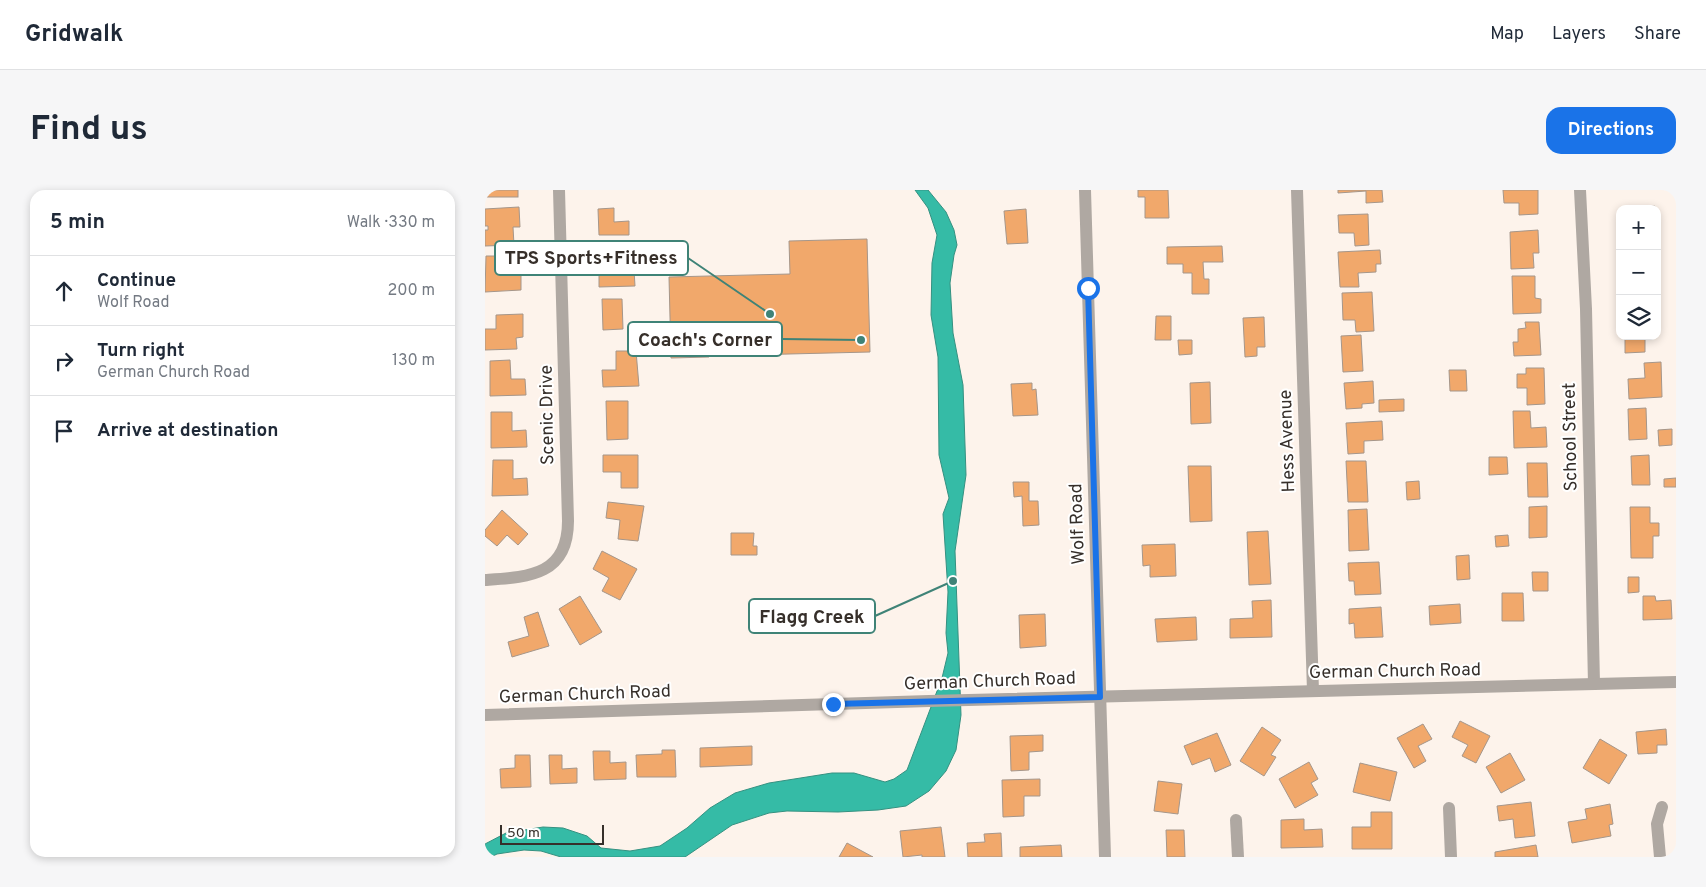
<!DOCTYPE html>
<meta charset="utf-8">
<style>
:root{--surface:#fff;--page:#f6f6f7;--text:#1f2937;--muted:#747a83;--line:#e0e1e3;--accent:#1a73e8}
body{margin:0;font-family:Overpass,sans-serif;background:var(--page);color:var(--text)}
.controls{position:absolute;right:15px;top:15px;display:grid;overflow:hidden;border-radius:10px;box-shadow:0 2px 8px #0003}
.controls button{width:45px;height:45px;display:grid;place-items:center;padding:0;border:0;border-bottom:1px solid var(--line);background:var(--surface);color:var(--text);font:25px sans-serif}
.scale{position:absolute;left:15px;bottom:12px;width:104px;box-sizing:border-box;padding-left:5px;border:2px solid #362f2a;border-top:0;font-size:14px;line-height:18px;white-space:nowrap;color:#362f2a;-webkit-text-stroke:4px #fff;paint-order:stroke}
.stop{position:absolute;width:15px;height:15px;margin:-11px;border:4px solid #1a73e8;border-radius:50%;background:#fff}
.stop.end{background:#1a73e8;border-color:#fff;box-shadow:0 1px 5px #0008}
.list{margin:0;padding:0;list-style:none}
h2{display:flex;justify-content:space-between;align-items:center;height:65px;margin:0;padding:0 20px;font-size:21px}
h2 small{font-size:16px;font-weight:400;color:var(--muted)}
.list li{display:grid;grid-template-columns:32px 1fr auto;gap:15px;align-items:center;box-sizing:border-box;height:70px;padding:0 20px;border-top:1px solid var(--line)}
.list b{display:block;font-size:19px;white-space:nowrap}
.list p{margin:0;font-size:16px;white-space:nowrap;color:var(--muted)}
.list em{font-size:16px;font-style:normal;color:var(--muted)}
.icon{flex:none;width:28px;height:28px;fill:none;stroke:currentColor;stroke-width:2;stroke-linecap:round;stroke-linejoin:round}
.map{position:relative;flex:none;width:1191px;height:667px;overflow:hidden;border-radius:15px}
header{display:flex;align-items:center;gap:30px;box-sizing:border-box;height:70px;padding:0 25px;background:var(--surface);border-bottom:1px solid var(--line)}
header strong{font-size:24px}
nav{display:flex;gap:28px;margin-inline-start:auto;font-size:18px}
.intro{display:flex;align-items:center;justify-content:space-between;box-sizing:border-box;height:120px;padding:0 30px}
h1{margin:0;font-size:35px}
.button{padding:12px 22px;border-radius:15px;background:var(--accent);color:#fff;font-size:18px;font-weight:700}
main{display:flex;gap:30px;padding:0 30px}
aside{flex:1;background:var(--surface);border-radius:15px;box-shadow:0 2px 8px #0003}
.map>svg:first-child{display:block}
.water{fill:#35bba6;stroke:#359181}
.building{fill:#f1a86b;stroke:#a5968a}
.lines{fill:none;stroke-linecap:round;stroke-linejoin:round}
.minor{stroke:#afa8a2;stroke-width:12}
.tertiary{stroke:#afa8a2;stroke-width:12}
.route{stroke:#1a73e8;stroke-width:6}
.labels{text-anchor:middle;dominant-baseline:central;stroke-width:4;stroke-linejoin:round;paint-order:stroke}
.street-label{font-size:18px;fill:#362f2a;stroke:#fff}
.leader{fill:none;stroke:#3f8377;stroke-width:2}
.callout-dot{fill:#3f8377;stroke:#fff;stroke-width:2}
.callout{fill:#fff;stroke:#3f8377;stroke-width:2}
.callout-label{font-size:19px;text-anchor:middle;font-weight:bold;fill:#362f2a}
</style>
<header>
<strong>Gridwalk</strong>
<nav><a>Map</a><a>Layers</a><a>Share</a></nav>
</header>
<div class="intro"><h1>Find us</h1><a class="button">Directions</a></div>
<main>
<aside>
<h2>5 min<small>Walk · 330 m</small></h2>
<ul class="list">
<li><svg class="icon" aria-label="ahead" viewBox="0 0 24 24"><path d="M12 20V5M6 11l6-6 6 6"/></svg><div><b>Continue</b><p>Wolf Road</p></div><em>200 m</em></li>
<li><svg class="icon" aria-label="right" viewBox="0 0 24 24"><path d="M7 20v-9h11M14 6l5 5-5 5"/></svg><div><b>Turn right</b><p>German Church Road</p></div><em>130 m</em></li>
<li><svg class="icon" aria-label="arrive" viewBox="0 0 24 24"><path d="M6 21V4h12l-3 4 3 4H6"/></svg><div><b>Arrive at destination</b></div></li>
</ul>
</aside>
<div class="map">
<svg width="1191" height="667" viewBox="0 0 1191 667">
<rect width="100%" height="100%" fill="#fdf3eb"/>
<!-- water -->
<path class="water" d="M430 0H443L461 22 469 40 472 55 469 65 465 93 468 143 478 195 481 285 470 361 476 525 471 560 461 581 444 601 421 616 393 620 353 622 302 621 284 623 247 635 200 667H76L56 661 39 660 12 664 6 667H0V654L21 643 58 637 78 638 102 646 116 658 145 661 175 656 202 638 225 618 250 603 284 593 347 583H369L400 592 409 589 422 580 457 488 463 463 461 443 463 402 458 324 464 308 454 265 453 167 446 125 447 73 452 45 443 18Z"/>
<!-- building -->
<g class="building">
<rect x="0" y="0" width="33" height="7"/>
<path d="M653 0H683L684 28H660V7H653Z"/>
<path d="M853 0H897L898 12 881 13V1L853 3Z"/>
<path d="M1018 0H1053V24L1034 25V13H1019Z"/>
<path d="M1170 16V19H1138V18Z"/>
<path d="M34 17 35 37H28L29 55 0 56V40H3V36H0V19Z"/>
<path d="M129 18V32L144 31V45H114L113 19Z"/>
<path d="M541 19 543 53 522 54 519 21Z"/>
<path d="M883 24 884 55 870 56 869 43H854L853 25Z"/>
<path d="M1053 40 1054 63H1048L1049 78 1026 79 1025 42Z"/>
<path d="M382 49 385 162 264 165 253 150 237 154 224 167 186 168 184 87 305 84 304 51Z"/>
<path d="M737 56 738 72H718L719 89H724V104H707V83H698V74H682V57Z"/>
<path d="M895 60 896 74H891V82L873 83 874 97H855L853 62Z"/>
<path d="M127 64H148L150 96 114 97V81L128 80Z"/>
<path d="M1 66H21L22 84H36V100L0 102Z"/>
<path d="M1027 86H1050V108L1056 109V123L1028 124Z"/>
<path d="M887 102 889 141 871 142 870 130H858L857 103Z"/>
<path d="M117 109H137L138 139 118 140Z"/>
<path d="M38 124V147L31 148 32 159 0 160V139H11V125Z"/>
<path d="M671 126H686V150H670Z"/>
<path d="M779 127 780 157H772V166L760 167 758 128Z"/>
<path d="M1040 132H1054L1056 165 1029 166 1028 152H1033V139L1041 138Z"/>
<path d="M876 145 878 181 858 182 856 146Z"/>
<path d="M1140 146H1160V162L1140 163Z"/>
<path d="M693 150H707V164L694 165Z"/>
<path d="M131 161H151L154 196 118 197 117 180H131Z"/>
<path d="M25 170 26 189H40L41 205 5 206V171Z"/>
<path d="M1176 172 1177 207 1144 209 1143 189 1160 188 1159 173Z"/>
<path d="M1041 178H1059L1060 214 1042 215V198H1032V184H1041Z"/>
<path d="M964 180H981L982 201H965Z"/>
<path d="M888 191 889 213 877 214V218L861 219 859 193Z"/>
<path d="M725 192 726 233 706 234 705 193Z"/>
<path d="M547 193V200L551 199 553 225 528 226 526 194Z"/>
<path d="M919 209V221L894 222V210Z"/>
<path d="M121 211H143V249L122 250Z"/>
<path d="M1161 218 1162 249 1144 250 1143 219Z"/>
<path d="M1028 221H1045L1046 238 1061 237 1062 257 1029 258Z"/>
<path d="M6 222H27V241L41 240 42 257 6 258Z"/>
<path d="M897 231 898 250 879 251V263L863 264 861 233Z"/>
<path d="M1187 239V255L1174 256 1173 240Z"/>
<path d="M118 265H153V298H136V282H118Z"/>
<path d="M1164 265 1165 295H1147L1146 266Z"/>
<path d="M1004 267H1022L1023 284 1004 285Z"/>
<path d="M8 270H28V289L42 288 43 305 7 306Z"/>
<path d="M861 271H881L883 312H863Z"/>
<path d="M1042 273H1062L1063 307H1043Z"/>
<path d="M703 276H726L727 331 705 332Z"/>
<path d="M1191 288V297H1179V289Z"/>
<path d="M934 291 935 309 922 310 921 292Z"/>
<path d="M528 292H544V311H553L554 335 538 336 537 306 529 307Z"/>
<path d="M123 312 159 316 153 351 133 349 135 330 121 328Z"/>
<path d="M1062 316V347L1044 348V317Z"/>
<path d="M1145 317H1165V333H1174V346H1168V368H1146Z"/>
<path d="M882 319 884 360 864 361 863 320Z"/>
<path d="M17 320 43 344 33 355 22 345 12 356 0 346V340Z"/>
<path d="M783 341 786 394 764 395 762 342Z"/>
<path d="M246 343H269L268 356H272V365H246Z"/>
<path d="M1023 345 1024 356 1011 357 1010 346Z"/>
<path d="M690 354 691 386 665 387V375L658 376 657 355Z"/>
<path d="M117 361 152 379 135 410 117 401 124 388 108 379Z"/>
<path d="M984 365 985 389 972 390 971 366Z"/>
<path d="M894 372 896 404 870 405 869 391H864L863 373Z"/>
<path d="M1047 382H1063V401H1048Z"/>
<path d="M1143 387H1154V402L1143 403Z"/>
<path d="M1017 403H1038L1039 431H1017Z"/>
<path d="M95 406 117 442 95 455 74 419Z"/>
<path d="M1158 406H1170L1171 411 1186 410 1187 429 1158 430Z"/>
<path d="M786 410 787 447 745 448V429L768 428 767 411Z"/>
<path d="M975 414 976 433 945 435 944 416Z"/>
<path d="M896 417 898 447 870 448 869 433 864 434V419Z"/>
<path d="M53 422 64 456 27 467 23 452 44 446 39 427Z"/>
<path d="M560 424 561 456 535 458 534 425Z"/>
<path d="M711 427 712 450 672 452 670 429Z"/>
<path d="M975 531 1005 546 991 573 977 566 983 555 967 547Z"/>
<path d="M938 534 947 549 933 556 941 571 929 578 912 548Z"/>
<path d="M777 537 796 550 786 565 791 567 779 586 755 571Z"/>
<path d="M1181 539 1182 555H1172V563L1153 564 1151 542Z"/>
<path d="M732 543 746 575 730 582 725 568 707 575 699 556Z"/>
<path d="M558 545V561L544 562V580L526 581 525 546Z"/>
<path d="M1115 549 1142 565 1124 594 1098 578Z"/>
<path d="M267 556V575L215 577V558Z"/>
<path d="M177 560H190L191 587H152L151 565 177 564Z"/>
<path d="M108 561H125V573L141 572V589L109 590Z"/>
<path d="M1025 563 1040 590 1016 603 1001 577Z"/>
<path d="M30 565H45L46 597 16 598 15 579 30 578Z"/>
<path d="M64 565H77V579L92 578V593L65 594Z"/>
<path d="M824 572 833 589 826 593 833 605 810 618 794 589Z"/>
<path d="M875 573 912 582 905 611 868 602Z"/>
<path d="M555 589V606H539V626L518 627 517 590Z"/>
<path d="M673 591 697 594 693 624 669 621Z"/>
<path d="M1046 612 1050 646 1030 648 1028 629 1014 631 1012 616Z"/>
<path d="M1125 614 1128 634 1124 635 1126 646 1087 653 1083 632 1102 629 1100 619Z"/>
<path d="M886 622H907V659H867V637H886Z"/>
<path d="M819 629V640L837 639 838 657 796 658V630Z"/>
<path d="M456 637 460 667H437V665L418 667 415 641Z"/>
<path d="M681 640H699L700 667H682Z"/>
<path d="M516 643 517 667H483L482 653 500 652 499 644Z"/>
<path d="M362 653 388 667H354Z"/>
<path d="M576 655 577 667H535V657Z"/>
<path d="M1051 655 1053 667H1010V662Z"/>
</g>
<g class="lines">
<!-- minor -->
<g class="minor">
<path d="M812 0 828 501"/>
<path d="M1095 0 1101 119 1109 494"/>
<path d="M0 390C43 387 83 386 83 331L74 0"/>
<path d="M964 618 966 667"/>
<path d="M751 630 753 667"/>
<path d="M1175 667 1172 634 1177 617"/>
</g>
<!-- tertiary -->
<g class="tertiary">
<path d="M600 0 620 667"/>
<path d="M0 525 444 511 1191 492"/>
</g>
</g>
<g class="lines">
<!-- route -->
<path class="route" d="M348 514 615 507 603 98"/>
</g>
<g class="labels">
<!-- street labels -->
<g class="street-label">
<text transform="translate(63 225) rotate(-91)">Scenic Drive</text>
<text transform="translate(1086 247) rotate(-91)">School Street</text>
<text transform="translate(803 251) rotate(-92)">Hess Avenue</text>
<text transform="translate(593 334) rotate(-92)">Wolf Road</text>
<text transform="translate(910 482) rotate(-1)">German Church Road</text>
<text transform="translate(505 492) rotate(-2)">German Church Road</text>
<text transform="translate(100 505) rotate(-2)">German Church Road</text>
</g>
</g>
<!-- callouts -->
<path class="leader" d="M285 124L203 68M376 150L297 149M468 391L390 426"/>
<g class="callout-dot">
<circle cx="285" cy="124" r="5"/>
<circle cx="376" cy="150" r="5"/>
<circle cx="468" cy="391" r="5"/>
</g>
<g class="callout">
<rect x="10" y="51" width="193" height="34" rx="5"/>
<rect x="143" y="132" width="154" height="34" rx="5"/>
<rect x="264" y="409" width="126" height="34" rx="5"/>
</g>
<g class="callout-label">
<text x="106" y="74">TPS Sports+Fitness</text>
<text x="220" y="156">Coach's Corner</text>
<text x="327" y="433">Flagg Creek</text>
</g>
</svg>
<div class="controls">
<button>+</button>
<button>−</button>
<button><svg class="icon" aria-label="layers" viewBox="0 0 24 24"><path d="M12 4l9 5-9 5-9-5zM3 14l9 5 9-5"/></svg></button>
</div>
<div class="scale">50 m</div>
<div class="stop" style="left:603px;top:98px"></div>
<div class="stop end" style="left:348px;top:514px"></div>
</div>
</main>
